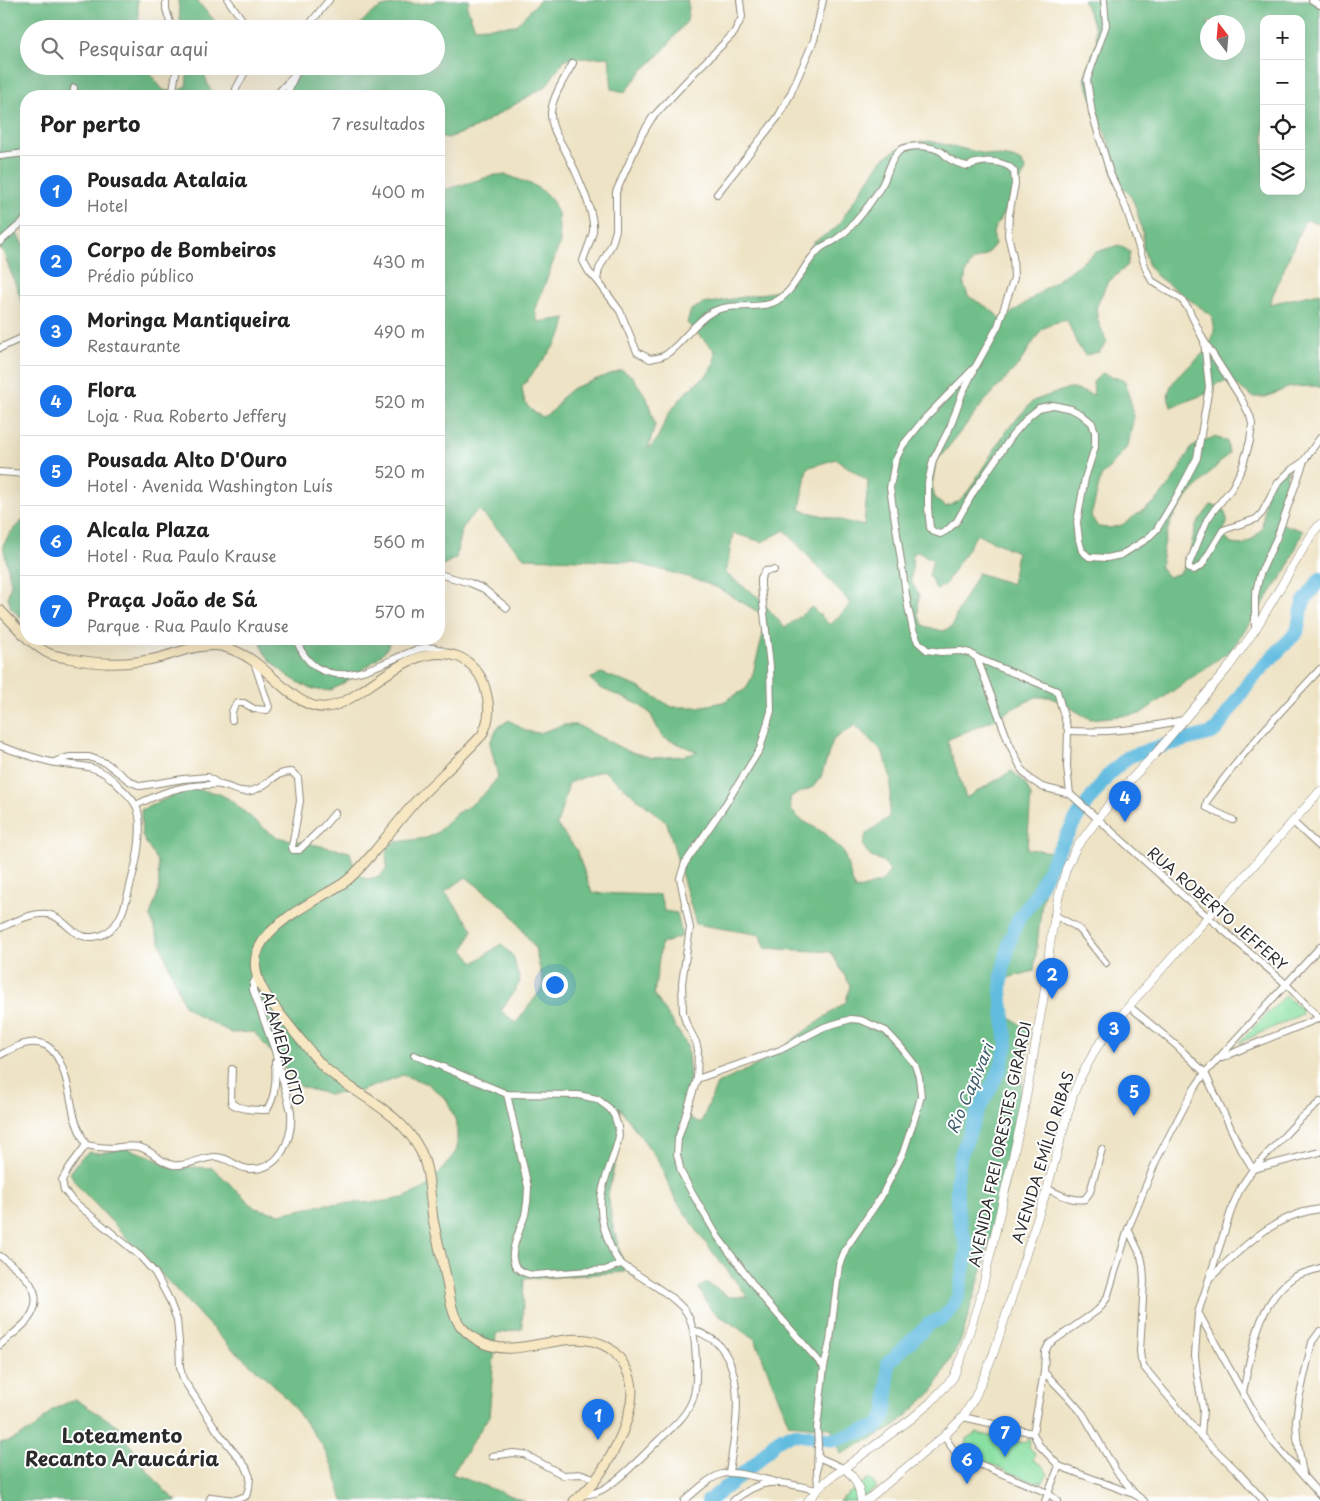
<!DOCTYPE html>
<html lang="pt">
<meta charset="utf-8">
<style>
:root{--surface:#fff;--page:#f6f6f6;--text:#222;--muted:#767676;--line:#e0e0e0;--accent:#1a73e8}
body{margin:0;font-family:"Playpen Sans",sans-serif;background:var(--page);color:var(--text)}
.controls{position:absolute;right:15px;top:15px;display:grid;overflow:hidden;border-radius:10px;box-shadow:0 5px 20px #0002}
.controls button{width:45px;height:45px;display:grid;place-items:center;padding:0;border:0;border-bottom:1px solid var(--line);background:var(--surface);color:var(--text);font:25px sans-serif}
.compass{position:absolute;left:1200px;top:15px;width:45px;height:45px;border-radius:50%;background:var(--surface);box-shadow:0 5px 20px #0002;rotate:344deg}
.you{position:absolute;left:554px;top:984px;width:18px;height:18px;margin:-12px;border:4px solid #fff;border-radius:50%;background:#1a73e8;box-shadow:0 0 0 8px #1a73e833}
.badge{display:grid;place-items:center;width:32px;height:32px;border-radius:50%;background:var(--accent);color:#fff;font-size:16px;font-weight:700}
.pin{position:absolute;translate:-50% -41px;filter:drop-shadow(0 1px 2px #0008)}
.pin::after{content:'';position:absolute;top:26px;width:18px;height:15px;background:inherit;clip-path:polygon(0 0,100% 0,50% 100%)}
.list{margin:0;padding:0;list-style:none}
h2{display:flex;justify-content:space-between;align-items:center;height:65px;margin:0;padding:0 20px;font-size:21px}
h2 small{font-size:16px;font-weight:400;color:var(--muted)}
.list li{display:grid;grid-template-columns:32px 1fr auto;gap:15px;align-items:center;box-sizing:border-box;height:70px;padding:0 20px;border-top:1px solid var(--line)}
.list b{display:block;font-size:19px;white-space:nowrap}
.list p{margin:0;font-size:16px;white-space:nowrap;color:var(--muted)}
.list em{font-size:16px;font-style:normal;color:var(--muted)}
.icon{flex:none;width:28px;height:28px;fill:none;stroke:currentColor;stroke-width:2;stroke-linecap:round;stroke-linejoin:round}
.map{position:relative;flex:none;width:1320px;height:1501px;overflow:hidden}
.search{position:absolute;background:var(--surface);box-shadow:0 5px 20px #0002;left:20px;top:20px;width:425px;height:55px;display:flex;align-items:center;gap:12px;box-sizing:border-box;padding:0 18px;border-radius:28px;color:var(--muted);font-size:19px}
.panel{position:absolute;background:var(--surface);box-shadow:0 5px 20px #0002;left:20px;top:90px;width:425px;height:555px;border-radius:20px}
.map>svg:first-child{display:block}
.green{fill:#8ae0a3;stroke:#5a8667}
.forest{fill:#6fbe89;stroke:#4d745a;fill-rule:evenodd}
.lines{fill:none;stroke-linecap:round;stroke-linejoin:round}
.river{stroke:#62bce0;stroke-width:14}
.minor-casing{stroke:#8c8778;stroke-width:8}
.tertiary-casing{stroke:#8c8778;stroke-width:9}
.secondary-casing{stroke:#8c8778;stroke-width:11}
.minor{stroke:#fff;stroke-width:6}
.tertiary{stroke:#fff;stroke-width:8}
.secondary{stroke:#f7e8c3;stroke-width:9}
.labels{text-anchor:middle;dominant-baseline:central;stroke-width:4;stroke-linejoin:round;paint-order:stroke}
.street-label{font-size:15px;fill:#2b2b2b;stroke:#fff}
.water-label{font-size:16px;font-style:italic;fill:#3e5e6a;stroke:#fff}
.district-label{font-size:20px;font-weight:bold;fill:#2b2b2b;stroke:#fff}
</style>
<div class="map">
<svg width="1320" height="1501" viewBox="0 0 1320 1501">
<rect width="100%" height="100%" fill="#fff"/>
<filter id="ink" filterUnits="userSpaceOnUse"><feTurbulence type="fractalNoise" baseFrequency=".02" numOctaves="2"/><feDisplacementMap in="SourceGraphic" scale="10" xChannelSelector="R" yChannelSelector="G"/><feConvolveMatrix kernelMatrix="1 2 1 2 8 2 1 2 1" color-interpolation-filters="sRGB"/></filter>
<filter id="wash" filterUnits="userSpaceOnUse"><feTurbulence type="fractalNoise" baseFrequency=".0096" numOctaves="4" result="noise"/><feDisplacementMap in="SourceGraphic" scale="20" xChannelSelector="R" yChannelSelector="G"/><feGaussianBlur stdDeviation="1.12" result="paint"/><feColorMatrix in="noise" values="0 0 0 0 0 0 0 0 0 0 0 0 0 0 0 0 0 1.4 0 .05"/><feComposite in="paint" operator="in"/></filter>
<g filter="url(#wash)">
<rect width="100%" height="100%" fill="#eee3c5"/>
<!-- green -->
<g class="green">
<path d="M1285 996 1301 1008 1302 1014 1239 1043 1240 1041Z"/>
<path d="M977 1432 981 1434 1025 1443 1028 1439 1030 1442 1029 1447 1035 1454 1033 1460 1042 1465 1048 1474 1043 1482 1030 1481 966 1453 967 1438Z"/>
<path d="M869 1478 877 1487 860 1501H839Z"/>
</g>
<!-- forest -->
<g class="forest">
<path d="M0 0H137L140 29H29V66H146L148 71 163 90 175 92 186 87 188 66H205C203 78 209 87 215 96H26V222L13 227 26 250V312L2 249 0 250Z"/>
<path d="M178 0H196L215 21 216 29H181Z"/>
<path d="M437 0H469L467 7 475 28 516 25 540 0H687L689 8 687 21 661 53 641 72 625 92 612 89 609 57 565 59 546 86 475 128 448 138 439 136V96H279C284 89 293 80 300 75 307 72 314 70 320 66H436V29H356C378 4 382 5 414 4 423 3 430 4 437 0Z"/>
<path d="M1083 0H1317L1320 2V223L1305 220 1269 304 1320 293V389L1317 386 1290 387 1266 397H1253L1231 381 1218 383 1208 393 1171 407C1170 402 1167 396 1169 392 1174 369 1211 359 1214 331 1215 326 1213 320 1211 315L1158 277 1149 267 1143 247V234L1136 208 1131 196 1122 187 1111 148 1084 78 1097 41 1095 28ZM1264 19H1301V191H1264ZM1208 22H1238V52H1208Z"/>
<path d="M929 141 986 154 1013 158 1021 162 1026 170 993 232 995 244 986 255 973 261 966 272 964 285 968 296 990 309 1002 320 1096 252 1119 245 1130 252 1127 266 1107 283 1096 308 1098 321 1107 342 1099 352 1085 355 1077 344 1067 320 1054 323 1042 329 1019 364 985 401 941 456 936 460 932 485 935 499 946 507 959 501 969 490 1006 431 1033 401 1069 388 1094 395 1093 382 1102 373 1125 381 1132 407 1133 420 1128 446 1101 477 1091 516 1098 527 1110 528 1122 525 1155 502 1172 482 1191 448 1203 441 1215 437 1227 441 1229 453C1213 471 1174 506 1168 529 1164 541 1163 554 1160 567L1168 577 1180 573 1187 563 1196 525 1211 505 1223 507 1227 519 1223 534 1231 544 1243 545 1254 538 1262 528 1266 490 1280 469H1288L1277 522 1303 531 1287 569 1231 650 1140 714 1090 719 1062 703 1050 697H1036L1006 712 997 718 947 740 966 798 1012 771 1025 783 1031 796 1027 849 1055 852 1042 902 1034 971 1007 978C1005 989 1002 1003 1008 1014 1012 1019 1025 1028 1030 1032L1006 1189 961 1340 933 1391 894 1427 841 1454 831 1428 789 1424 755 1339 711 1310 699 1288 707 1283 729 1297H748L704 1241 674 1197 658 1160 619 1107 621 1136 608 1194 612 1222 625 1272 524 1279 522 1329 496 1334 489 1416 452 1474 525 1501H343L334 1469 322 1445 289 1401 271 1382 229 1346 79 1187 70 1173 81 1158 89 1152 100 1153 126 1148 150 1156 170 1168 193 1167 213 1168 255 1208 279 1214 327 1204 379 1202 403 1198 425 1188 442 1170 457 1150V1124L447 1100 428 1084 403 1075 355 1093 328 1094 301 1087 254 1032 232 1033 195 1014 184 1005 150 916 159 890 158 863 142 836 141 810 170 797 194 789 218 793 229 799 266 830 277 837 350 852 356 873 366 879 379 877 387 868 386 855 389 843 427 838 438 832 455 814 471 805 486 792 498 777 490 743 497 728 509 720 526 731 539 733 563 725H577L627 751 653 758 684 756 698 752 662 737 650 713 638 704 600 688 590 679 602 673 638 687 672 707H698L723 702 746 689 752 677 765 626 762 614 716 587 688 577 632 562 525 558 479 510C459 525 460 535 456 558L439 567V193L444 190 495 175H507L533 185 544 192 553 202 558 214 560 243 535 311 538 322 566 318 563 332 555 345 522 387C524 404 527 409 543 417L555 409 562 397 573 388 621 370 632 376 647 398 655 425 648 449 656 441 669 413 687 391 707 375 714 364 715 351 687 323 691 310 703 304 772 292 784 285 814 242 836 228 880 162C896 147 908 143 929 141ZM836 459 868 481 864 526 800 510 807 468ZM785 530 851 604 830 625 812 607 785 628 758 597 726 574 733 533 762 542ZM977 534 1017 552 1012 584 978 573 957 613 952 627 943 631 924 626 918 615 919 595 911 581 913 553 918 552 933 560 929 575 936 589 944 586ZM855 725 883 753 891 778 889 817 866 834 863 846 871 857 883 861 890 871 882 882 855 890 844 853 826 834 800 819 791 810 790 797 813 787 821 777 833 740ZM603 770 667 823 696 924 761 935 765 948 831 952 850 985 846 1002 759 1064 717 1084 701 1123 681 1114 690 1078 687 1045 654 994 661 944 682 936 677 913 664 911 660 895 592 893 576 849 557 825 569 783ZM466 877 509 911 535 948 544 986 516 1023 501 1011 520 982 513 956 501 944 474 963 464 950 473 929 445 892Z"/>
<path d="M26 518V622L11 608 8 596 11 583 3 545C9 534 15 526 26 518Z"/>
<path d="M260 639H391C389 643 387 649 384 652 376 661 341 687 330 690 308 695 273 668 263 650 262 647 261 642 260 639Z"/>
<path d="M75 1399 118 1426 146 1469 165 1491 177 1501H0V1443L10 1441 35 1428 52 1410Z"/>
</g>
<g class="lines">
<!-- river -->
<path class="river" d="M708 1501 730 1484 759 1460 774 1443 783 1437 796 1434 834 1440 876 1427 884 1418 887 1406 888 1363 929 1324 944 1317 954 1305 959 1294 967 1248 959 1218 957 1204V1179L960 1157 976 1115 999 1072 1007 1045 1001 992 1002 975 1009 943 1018 920 1032 901 1060 847 1078 816 1109 774 1128 757 1151 749 1212 733 1217 729 1251 679 1297 632 1303 603 1320 579"/>
</g>
</g>
<g filter="url(#ink)">
<g class="lines">
<defs>
<g id="minor">
<path d="M166 0V9L172 29"/>
<path d="M228 0 249 29"/>
<path d="M740 0 742 17 734 33 693 74 652 118 641 136 616 192V230L612 244 599 269 597 280 620 311 637 352 650 359C656 358 664 357 668 353 684 341 694 322 712 312 730 302 753 310 772 303 797 293 802 262 822 247 825 245 829 243 832 242 840 237 849 229 855 222 865 211 874 198 882 185 888 175 891 155 902 149 913 144 932 146 942 152 944 154 946 156 948 158 952 161 963 166 969 166 971 165 973 163 976 163 989 160 1005 161 1014 171L1015 184 1009 215 1008 235 1013 256 1014 278 998 326 976 366 926 417 903 445 895 461 890 488 908 607 913 630 918 642 927 650 941 652 961 651 970 653 977 658 1009 743 1022 770 1030 779 1042 787 1070 794"/>
<path d="M1104 0 1106 25 1087 80 1092 113 1110 173 1126 208 1146 269 1152 281 1181 299 1188 308 1203 339 1242 400 1250 416 1252 424 1250 441 1242 468 1232 488 1214 510 1207 520 1189 564V569L1194 570 1202 565 1223 530 1256 519 1262 513 1278 483 1291 470 1303 462 1320 438"/>
<path d="M1312 0 1320 5"/>
<path d="M310 29 312 21 329 0"/>
<path d="M573 63C565 78 553 95 551 112 550 127 559 139 566 152 575 169 595 212 593 231 591 241 586 251 583 261L589 272 597 280"/>
<path d="M73 96 74 88"/>
<path d="M172 96 177 66"/>
<path d="M235 96 236 89 248 66"/>
<path d="M275 96 293 77"/>
<path d="M286 96 299 66"/>
<path d="M0 156 26 153"/>
<path d="M717 194 778 117 790 95 814 40 823 0"/>
<path d="M0 242 26 219"/>
<path d="M0 348 26 336"/>
<path d="M973 372 962 394 950 427 933 460 928 483V508L930 528 934 532 940 534 946 531 957 521 974 491 1012 436 1028 417 1039 408 1053 405 1071 409 1081 414 1092 423 1095 432V447L1085 478 1077 522 1079 540 1082 551 1089 557 1107 558 1121 555 1147 539 1157 529 1178 494 1197 458 1209 387 1204 341"/>
<path d="M0 472 26 474"/>
<path d="M774 570 765 571 761 578V586L770 666 771 711 760 749 725 805 685 863 680 878 690 928 682 983 683 1012 686 1023 696 1042 698 1050 697 1079 678 1139 677 1154 681 1172 692 1193 718 1237 764 1299 824 1367 817 1428 818 1444 817 1471 818 1489"/>
<path d="M439 574 470 583 484 589 507 608"/>
<path d="M1255 630V596L1260 574 1277 537 1303 464"/>
<path d="M228 639 232 649"/>
<path d="M296 639C300 650 307 661 316 667 343 684 375 667 401 656 408 653 416 649 423 648 431 646 438 649 446 652"/>
<path d="M977 658 1057 691 1068 731 1067 767 1070 794 1187 899 1286 984 1320 1019"/>
<path d="M232 720C231 713 232 709 237 703H244L254 709 267 710 269 707 254 662"/>
<path d="M1068 731C1111 733 1141 729 1183 720"/>
<path d="M0 746C17 752 34 758 51 762 64 765 78 764 92 768 103 771 112 778 120 787 125 792 131 797 135 804 145 820 137 861 132 878 127 897 123 925 104 934 101 936 97 936 93 937 71 939 66 917 47 914 32 912 14 922 0 928"/>
<path d="M56 761 69 757H89L106 763 131 782 141 786 183 779 208 777 219 784"/>
<path d="M136 805C159 794 180 785 206 785 211 785 217 784 221 785 231 787 241 794 251 791 269 787 272 772 292 772L298 778 300 801 292 847 293 850H299L323 827 335 813"/>
<path d="M1233 820 1206 807 1207 801C1242 753 1280 712 1320 669"/>
<path d="M1293 822 1320 847"/>
<path d="M1054 915 1075 926 1080 930 1106 963"/>
<path d="M1129 1006 1177 1046 1205 1073 1239 1146 1253 1169"/>
<path d="M0 1055C13 1048 32 1037 47 1046 65 1057 70 1097 74 1116 77 1126 81 1135 86 1145"/>
<path d="M414 1055 507 1094 578 1095 597 1099 609 1108 614 1115 618 1127 619 1136C612 1169 593 1192 604 1228 607 1238 611 1250 617 1259 621 1265 629 1269 635 1273 651 1284 675 1297 686 1312 697 1327 699 1384 692 1401 686 1416 673 1427 661 1438 645 1453 616 1485 597 1492 593 1494 587 1494 582 1495"/>
<path d="M1222 1058 1242 1049 1320 1018"/>
<path d="M232 1069 231 1099 232 1104C243 1110 254 1110 267 1110 276 1096 276 1078 275 1062"/>
<path d="M697 1079 780 1050 824 1027 851 1019 861 1020 886 1031 900 1046 915 1065 919 1077 921 1096 917 1111 903 1153 881 1197 846 1248 839 1265 830 1341 824 1367"/>
<path d="M507 1094 528 1187C528 1196 527 1206 525 1215 518 1237 497 1270 534 1275L605 1270 621 1264"/>
<path d="M86 1145 69 1168 62 1180 64 1190 72 1200 140 1256 155 1273 168 1297 177 1320 179 1342 180 1367 183 1379 218 1432 246 1467 250 1477 249 1488 246 1496 235 1500 211 1497 209 1501"/>
<path d="M86 1145C95 1147 103 1148 112 1148 121 1147 130 1145 139 1147 152 1150 159 1162 173 1165 186 1167 200 1158 214 1157 228 1156 236 1168 249 1169 281 1171 293 1137 291 1112L275 1051 253 990V984L256 978"/>
<path d="M1253 1169 1320 1152"/>
<path d="M1047 1189C1058 1193 1073 1202 1085 1199L1090 1192 1102 1149"/>
<path d="M1128 1229 1141 1256 1143 1266 1144 1281 1140 1351 1141 1359 1144 1367 1201 1436 1236 1470 1264 1501"/>
<path d="M0 1256C22 1271 50 1293 27 1321 19 1330 9 1337 0 1345"/>
<path d="M1211 1277C1243 1247 1275 1214 1320 1209"/>
<path d="M1199 1314 1258 1420 1274 1443 1320 1495"/>
<path d="M694 1330C703 1334 713 1338 720 1346 747 1379 735 1434 729 1472"/>
<path d="M1044 1372 1068 1397 1083 1414 1116 1471 1136 1495"/>
<path d="M1243 1392C1252 1352 1257 1302 1294 1277 1302 1273 1312 1271 1320 1268"/>
<path d="M963 1417 1033 1433"/>
<path d="M1033 1433 1044 1372 1045 1352 1049 1344 1098 1310 1107 1298 1128 1229 1156 1161 1192 1092 1205 1073 1320 947"/>
<path d="M1033 1433 1039 1445 1059 1466 1045 1501"/>
<path d="M944 1436 955 1452 960 1456 1036 1488 1048 1493 1058 1501"/>
<path d="M1201 1436 1203 1410 1197 1374 1195 1355 1198 1313 1233 1205 1241 1187 1253 1169 1299 1120 1320 1102"/>
<path d="M492 1456 513 1453 524 1454 563 1475 582 1474 597 1479"/>
<path d="M818 1457 845 1469"/>
<path d="M1059 1466 1136 1495 1144 1501"/>
<path d="M1303 1475 1297 1437 1296 1420 1299 1399 1312 1342 1320 1331"/>
<path d="M684 1501C695 1492 708 1478 722 1474 734 1470 763 1479 776 1482"/>
<path d="M733 1501C765 1475 779 1482 817 1490"/>
</g>
<g id="tertiary">
<path d="M845 1469C855 1477 860 1488 861 1501"/>
<path d="M808 1501 817 1490 829 1479 911 1419 930 1403 953 1378 961 1359 981 1294 1024 1109 1044 995 1050 944 1057 903 1066 869 1076 848 1117 794 1155 754 1228 668 1255 630 1312 534 1320 524"/>
<path d="M866 1501 944 1436 963 1417 975 1397 993 1355 1047 1189 1073 1095 1080 1078 1097 1047 1129 1006 1320 791"/>
</g>
<g id="secondary">
<path d="M0 610 26 637"/>
<path d="M28 639C35 644 42 651 50 654 55 656 62 657 68 658 99 665 131 665 162 657 180 652 201 643 221 646 232 649 242 653 252 660 273 674 299 710 326 707 339 706 351 698 360 692 388 673 424 643 459 657 471 662 482 675 485 688 490 706 491 717 482 735 461 758 437 779 415 802 401 818 388 835 374 852 364 863 355 876 342 884 317 900 271 921 259 948 250 967 259 985 270 1001 282 1016 293 1031 305 1045 312 1053 318 1062 325 1068 358 1097 400 1110 421 1152 430 1171 430 1198 433 1219 437 1240 443 1261 447 1282 450 1296 451 1313 460 1325 465 1332 470 1335 477 1340 518 1365 568 1322 609 1348 621 1356 632 1376 632 1390 632 1424 602 1482 574 1501"/>
</g>
</defs>
<!-- minor casing -->
<use href="#minor" class="minor-casing"/>
<!-- tertiary casing -->
<use href="#tertiary" class="tertiary-casing"/>
<!-- secondary casing -->
<use href="#secondary" class="secondary-casing"/>
<!-- minor -->
<use href="#minor" class="minor"/>
<!-- tertiary -->
<use href="#tertiary" class="tertiary"/>
<!-- secondary -->
<use href="#secondary" class="secondary"/>
</g>
</g>
<g class="labels">
<!-- street labels -->
<g class="street-label">
<text transform="translate(1218 908) rotate(41)">RUA ROBERTO JEFFERY</text>
<text transform="translate(284 1048) rotate(74)">ALAMEDA OITO</text>
<text transform="translate(999 1144) rotate(-78)">AVENIDA FREI ORESTES GIRARDI</text>
<text transform="translate(1042 1157) rotate(-73)">AVENIDA EMÍLIO RIBAS</text>
</g>
<!-- water labels -->
<g class="water-label">
<text transform="translate(969 1088) rotate(-67)">Rio Capivari</text>
</g>
<!-- district labels -->
<g class="district-label">
<text x="122" y="1435">Loteamento<tspan x="122" dy="23">Recanto Araucária</tspan></text>
</g>
</g>
</svg>
<div class="controls">
<button>+</button>
<button>−</button>
<button><svg class="icon" aria-label="locate" viewBox="0 0 24 24"><circle cx="12" cy="12" r="6"/><path d="M12 2v4M12 18v4M2 12h4M18 12h4"/></svg></button>
<button><svg class="icon" aria-label="layers" viewBox="0 0 24 24"><path d="M12 4l9 5-9 5-9-5zM3 14l9 5 9-5"/></svg></button>
</div>
<svg class="compass" viewBox="-18 -18 36 36"><path d="M0-13l5 13h-10z" fill="#e53935"/><path d="M0 13l5-13h-10z" fill="#767676"/></svg>
<div class="you"></div>
<div class="pin badge" style="left:598px;top:1440px">1</div>
<div class="pin badge" style="left:1052px;top:999px">2</div>
<div class="pin badge" style="left:1114px;top:1053px">3</div>
<div class="pin badge" style="left:1125px;top:822px">4</div>
<div class="pin badge" style="left:1134px;top:1116px">5</div>
<div class="pin badge" style="left:967px;top:1484px">6</div>
<div class="pin badge" style="left:1005px;top:1457px">7</div>
<div class="search"><svg class="icon" aria-label="search" viewBox="0 0 24 24"><circle cx="10" cy="10" r="6"/><path d="M15 15l6 6"/></svg>Pesquisar aqui</div>
<section class="panel">
<h2>Por perto<small>7 resultados</small></h2>
<ul class="list">
<li><span class="badge">1</span><div><b>Pousada Atalaia</b><p>Hotel</p></div><em>400 m</em></li>
<li><span class="badge">2</span><div><b>Corpo de Bombeiros</b><p>Prédio público</p></div><em>430 m</em></li>
<li><span class="badge">3</span><div><b>Moringa Mantiqueira</b><p>Restaurante</p></div><em>490 m</em></li>
<li><span class="badge">4</span><div><b>Flora</b><p>Loja · Rua Roberto Jeffery</p></div><em>520 m</em></li>
<li><span class="badge">5</span><div><b>Pousada Alto D'Ouro</b><p>Hotel · Avenida Washington Luís</p></div><em>520 m</em></li>
<li><span class="badge">6</span><div><b>Alcala Plaza</b><p>Hotel · Rua Paulo Krause</p></div><em>560 m</em></li>
<li><span class="badge">7</span><div><b>Praça João de Sá</b><p>Parque · Rua Paulo Krause</p></div><em>570 m</em></li>
</ul>
</section>
</div>
